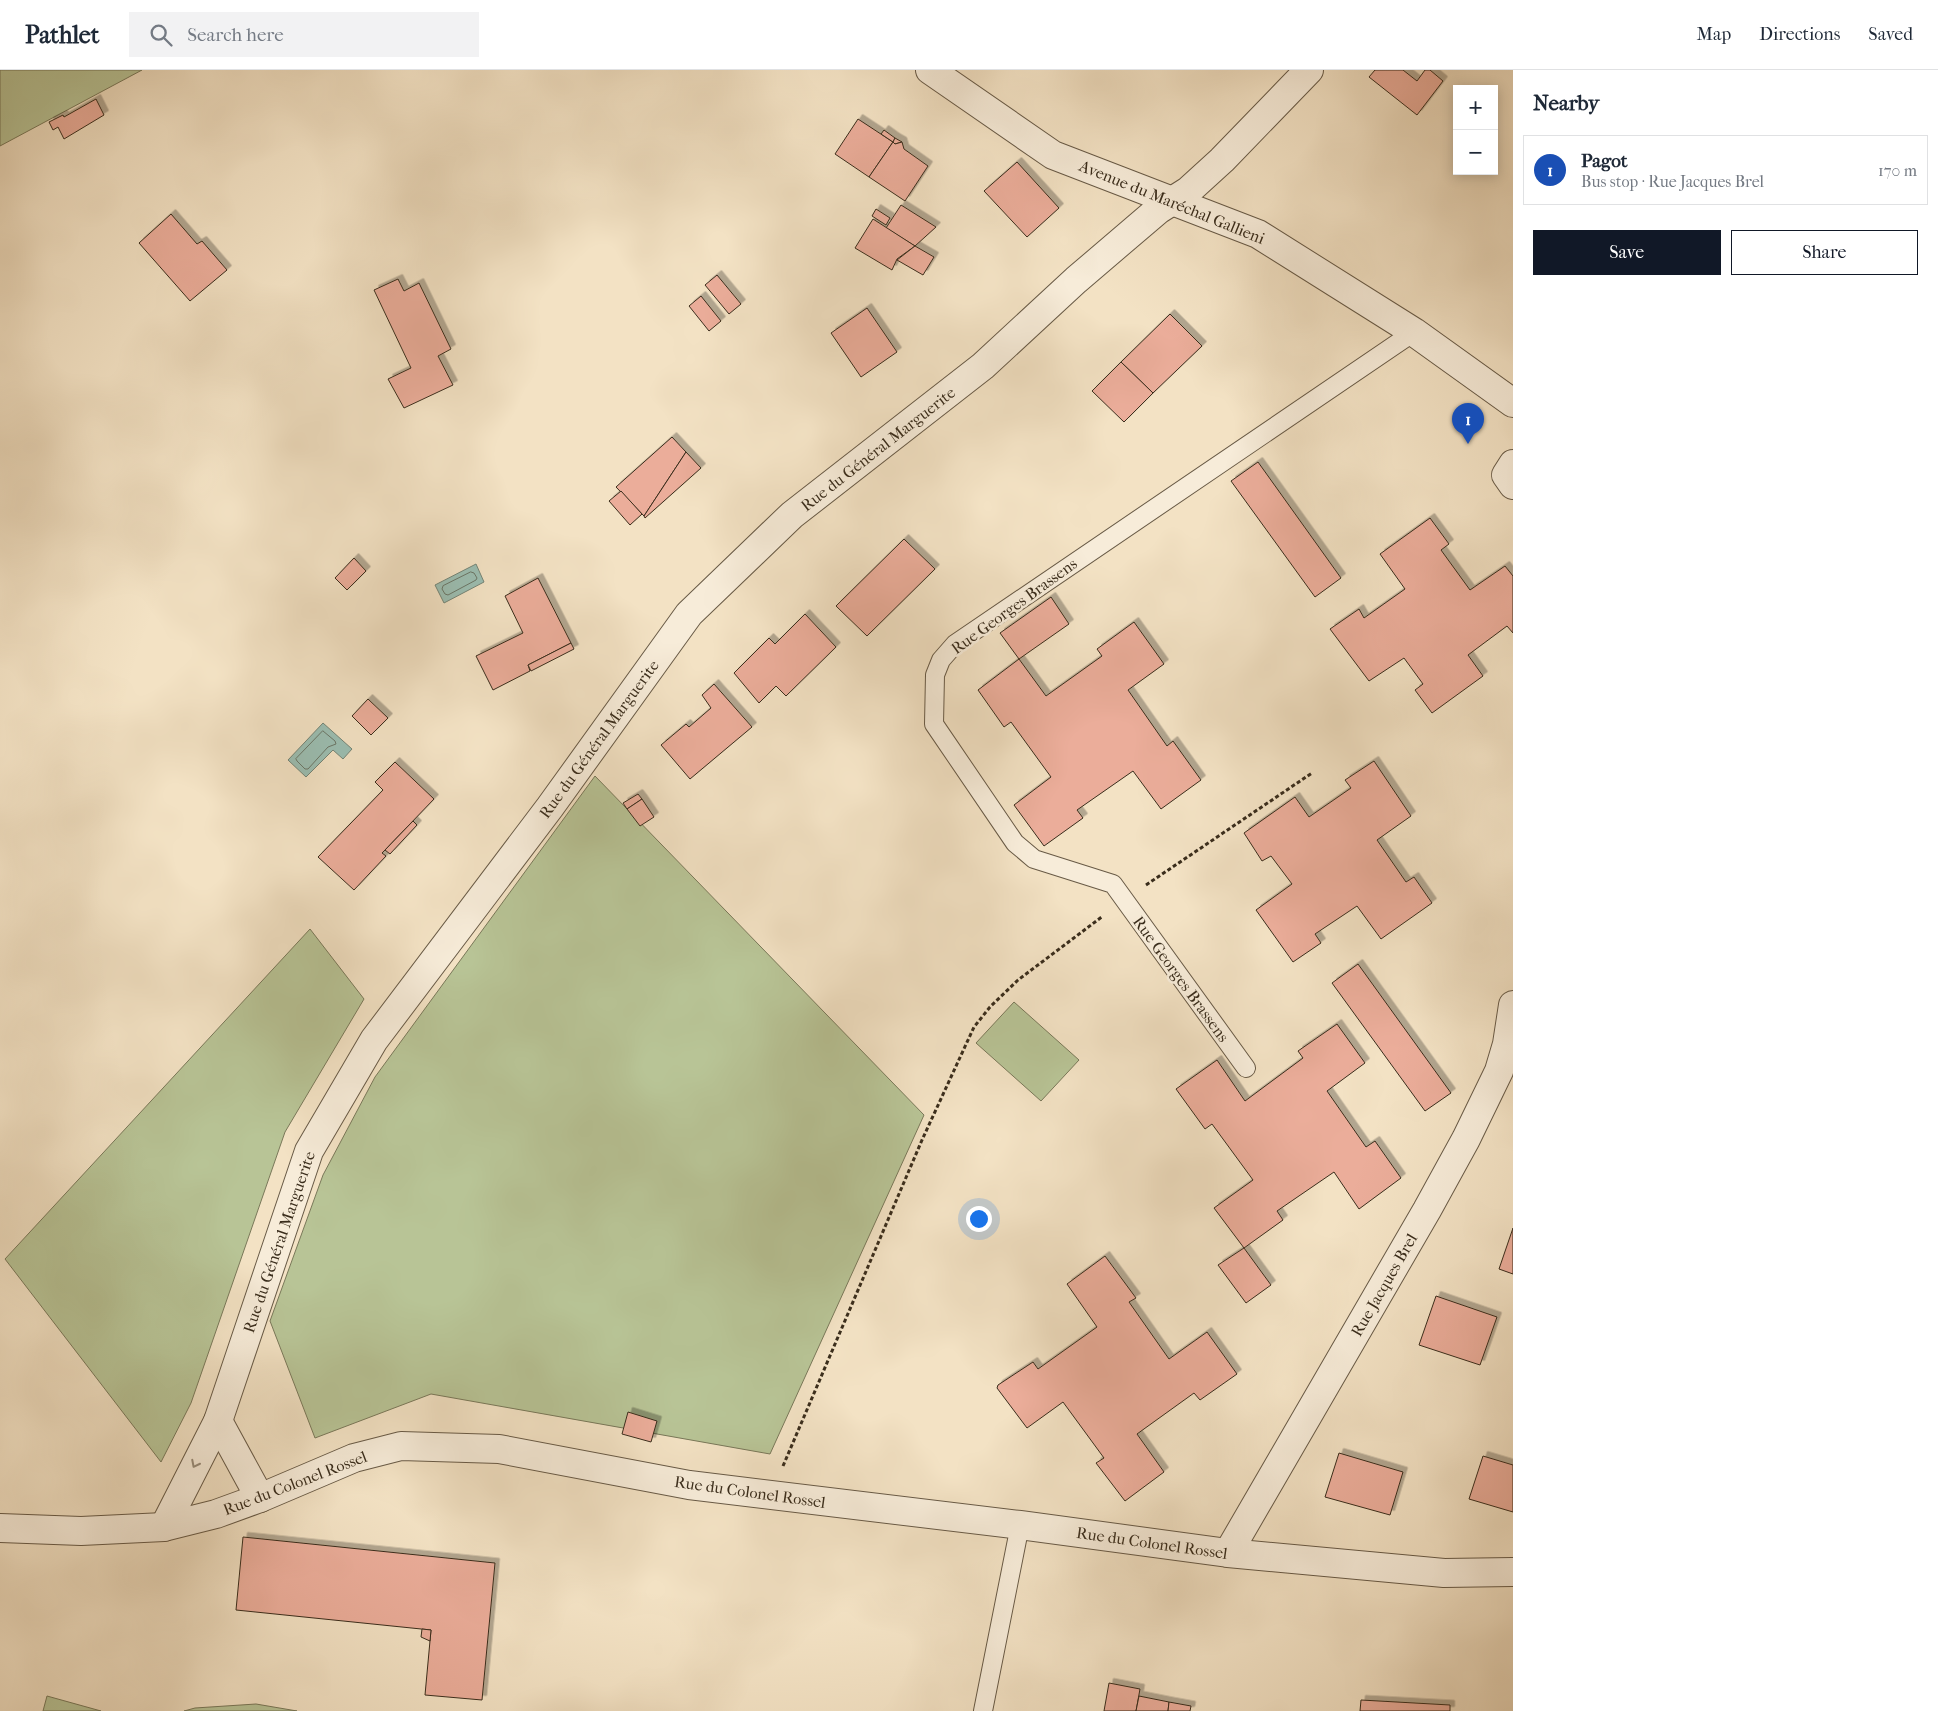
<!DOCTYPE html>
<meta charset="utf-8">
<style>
:root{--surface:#fff;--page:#f2f2f3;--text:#1f2937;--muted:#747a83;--line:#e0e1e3;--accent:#111827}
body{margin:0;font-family:"IM FELL French Canon",serif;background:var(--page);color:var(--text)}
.controls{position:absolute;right:15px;top:15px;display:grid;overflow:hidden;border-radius:0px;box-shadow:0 2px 12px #0003}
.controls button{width:45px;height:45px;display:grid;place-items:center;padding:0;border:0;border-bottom:1px solid var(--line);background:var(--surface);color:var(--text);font:25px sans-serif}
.you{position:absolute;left:978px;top:1148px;width:18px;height:18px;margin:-12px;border:4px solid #fff;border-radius:50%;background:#1a73e8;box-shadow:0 0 0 8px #1a73e833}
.badge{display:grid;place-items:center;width:32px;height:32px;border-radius:50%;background:var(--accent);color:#fff;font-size:16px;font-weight:700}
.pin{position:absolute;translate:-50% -41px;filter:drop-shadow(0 1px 2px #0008)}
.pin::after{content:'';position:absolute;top:26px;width:18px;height:15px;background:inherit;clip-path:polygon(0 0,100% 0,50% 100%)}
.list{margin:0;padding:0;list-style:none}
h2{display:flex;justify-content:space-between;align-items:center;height:65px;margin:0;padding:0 20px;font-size:21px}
h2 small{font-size:16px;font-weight:400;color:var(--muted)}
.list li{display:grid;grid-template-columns:32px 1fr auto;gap:15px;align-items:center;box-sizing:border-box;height:70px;margin:0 10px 10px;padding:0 10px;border:1px solid var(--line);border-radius:0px}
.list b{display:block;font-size:19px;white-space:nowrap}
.list p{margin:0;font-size:16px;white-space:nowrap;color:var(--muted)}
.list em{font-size:16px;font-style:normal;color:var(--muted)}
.actions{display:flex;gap:10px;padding:15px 20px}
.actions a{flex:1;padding:11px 0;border:1px solid var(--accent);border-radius:0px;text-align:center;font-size:18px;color:var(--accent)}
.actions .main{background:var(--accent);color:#fff}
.icon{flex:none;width:28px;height:28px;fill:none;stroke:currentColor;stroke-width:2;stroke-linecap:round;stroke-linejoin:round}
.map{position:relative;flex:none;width:1513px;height:1641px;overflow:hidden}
header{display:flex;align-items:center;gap:30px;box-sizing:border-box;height:70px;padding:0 25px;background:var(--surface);border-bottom:1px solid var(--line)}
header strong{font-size:24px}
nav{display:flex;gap:28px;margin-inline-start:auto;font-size:18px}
.search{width:350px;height:45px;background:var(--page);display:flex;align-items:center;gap:12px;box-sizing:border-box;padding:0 18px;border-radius:0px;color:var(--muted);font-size:19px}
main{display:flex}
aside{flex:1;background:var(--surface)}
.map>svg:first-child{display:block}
.green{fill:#b8c496;stroke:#797859}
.water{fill:#9bbeb2;stroke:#748476}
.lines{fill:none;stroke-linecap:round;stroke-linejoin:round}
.shore{stroke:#6a7667;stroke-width:1}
.building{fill:#ebad9a;stroke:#3a2d1c;filter:url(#shadow)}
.service-casing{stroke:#685a46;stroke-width:20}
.minor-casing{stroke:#685a46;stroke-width:30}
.path{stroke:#3a2d1c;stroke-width:3;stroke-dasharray:4 2.5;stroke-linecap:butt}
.service{stroke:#f7ecd9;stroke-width:18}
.minor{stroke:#f7ecd9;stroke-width:28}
.oneway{stroke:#988c7a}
.labels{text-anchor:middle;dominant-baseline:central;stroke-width:5;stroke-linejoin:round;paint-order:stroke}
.street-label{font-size:16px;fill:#3a2d1c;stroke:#f7ecd9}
</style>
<header>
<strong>Pathlet</strong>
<div class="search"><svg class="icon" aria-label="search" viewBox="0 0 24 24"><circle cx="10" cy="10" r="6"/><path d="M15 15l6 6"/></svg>Search here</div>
<nav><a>Map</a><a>Directions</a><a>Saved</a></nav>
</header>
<main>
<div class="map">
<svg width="1513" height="1641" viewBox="0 0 1513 1641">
<defs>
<filter id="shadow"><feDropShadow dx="4.5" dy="-4.5" stdDeviation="0" flood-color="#0004"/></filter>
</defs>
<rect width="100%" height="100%" fill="#f3e2c4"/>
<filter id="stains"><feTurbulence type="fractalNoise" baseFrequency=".004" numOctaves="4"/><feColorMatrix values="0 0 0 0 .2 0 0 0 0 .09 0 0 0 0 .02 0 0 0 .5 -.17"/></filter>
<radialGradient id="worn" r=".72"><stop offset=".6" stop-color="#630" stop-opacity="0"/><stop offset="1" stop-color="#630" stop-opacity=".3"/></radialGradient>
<!-- green -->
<g class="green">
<path d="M0 0H142L0 76Z"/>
<path d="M595 706 924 1045 770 1384 431 1324 315 1368 270 1251 323 1105 375 1007Z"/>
<path d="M310 859 364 929 285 1062 191 1333 161 1392 5 1189Z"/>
<path d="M1014 932 1079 990 1041 1031 976 973Z"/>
<path d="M47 1626 101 1641H43Z"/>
<path d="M256 1634 297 1641H184L195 1638Z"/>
</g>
<!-- water -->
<g class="water">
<path d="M476 494 484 512 444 533 435 515Z"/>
<path d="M323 653 352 679 343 689 333 680 306 707 288 690Z"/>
</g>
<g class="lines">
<!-- shore -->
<g class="shore">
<path d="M471 502 474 503 477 508 476 510 448 525 445 524 442 519 443 516Z"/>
<path d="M323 661 335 671 336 674 328 677 308 699H305L297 691 296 689Z"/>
</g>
</g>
<!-- building -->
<g class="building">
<path d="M1375 0H1403L1417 11 1425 0H1430L1443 11 1417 45 1369 7Z"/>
<path d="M96 29 104 45 64 69 58 57 53 60 49 52 63 45 64 47Z"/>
<path d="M858 49 893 72 869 107 835 84Z"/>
<path d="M884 60 895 68 893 72 881 64Z"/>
<path d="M895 68 902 72 895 74 893 72Z"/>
<path d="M893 72 895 74 902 72 904 79 928 96 905 131 869 107Z"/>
<path d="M1017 92 1059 138 1027 167 984 121Z"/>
<path d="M901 135 936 157 915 176 886 158Z"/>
<path d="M876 139 890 148 886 155 872 146Z"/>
<path d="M171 144 197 174 202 171 227 200 190 231 139 173Z"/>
<path d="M873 149 915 176 897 189 892 200 855 178Z"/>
<path d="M915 176 934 187 923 205 897 190Z"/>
<path d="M717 205 741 234 729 244 705 215Z"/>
<path d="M398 209 404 221 419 213 451 279 438 286 453 315 404 338 388 309 411 298 374 220Z"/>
<path d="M701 226 721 251 709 261 689 236Z"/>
<path d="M867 238 897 282 861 307 831 263Z"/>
<path d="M1170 244 1202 276 1153 323 1121 292Z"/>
<path d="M1121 292 1153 323 1124 352 1092 321Z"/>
<path d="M672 367 686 382 644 446 616 417Z"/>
<path d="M686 382 701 398 645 448 644 446Z"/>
<path d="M1258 392 1341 508 1315 527 1231 411Z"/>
<path d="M621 421 642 444 630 455 609 431Z"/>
<path d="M1430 448 1449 474 1441 480 1470 520 1505 496 1513 506V563L1507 556 1468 585 1483 606 1432 643 1415 620 1423 614 1404 588 1369 611 1330 559 1359 539 1364 548 1405 519 1380 484Z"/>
<path d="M904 469 935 499 867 566 836 536Z"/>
<path d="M354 488 366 501 347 520 335 508Z"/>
<path d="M538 508 571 573 528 595 530 601 493 620 476 586 523 563 505 526Z"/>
<path d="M1051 527 1069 554 1019 589 1000 563Z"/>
<path d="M805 544 836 577 786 626 776 616 759 633 734 603 769 568 775 574Z"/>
<path d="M1134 552 1164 594 1128 620 1167 676 1173 671 1201 710 1161 739 1133 701 1077 740 1083 748 1044 776 1014 735 1051 707 1011 652 1004 657 978 620 1019 589 1046 626 1102 586 1097 579Z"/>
<path d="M571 573 574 579 531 601 528 595Z"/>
<path d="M714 614 752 657 690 709 661 675 686 654 689 657 711 638 702 625Z"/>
<path d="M368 629 388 648 371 665 352 646Z"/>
<path d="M1374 691 1411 746 1377 770 1406 812 1414 807 1432 833 1381 869 1357 836 1315 864 1321 873 1293 892 1256 840 1292 814 1271 786 1262 791 1244 763 1295 727 1309 747 1351 718 1345 710Z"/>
<path d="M395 692 434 729 385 780 382 783 386 786 354 820 318 787 383 720 375 712Z"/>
<path d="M638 724 642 729 627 739 623 733Z"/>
<path d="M642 729 654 747 640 756 627 739Z"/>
<path d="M413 751 417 755 390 784 385 780Z"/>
<path d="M1358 894 1451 1023 1425 1041 1332 913Z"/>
<path d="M1337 954 1365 993 1327 1021 1366 1077 1375 1071 1401 1108 1359 1139 1334 1102 1277 1141 1283 1150 1244 1178 1214 1138 1253 1110 1212 1054 1205 1059 1176 1019 1217 990 1245 1031 1303 988 1298 981Z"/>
<path d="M1513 1158V1204L1499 1199Z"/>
<path d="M1244 1178 1271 1215 1246 1233 1218 1195Z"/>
<path d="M1105 1186 1136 1228 1129 1232 1169 1289 1207 1262 1237 1304 1200 1330 1194 1323 1137 1364 1164 1402 1125 1431 1096 1393 1104 1388 1063 1332 1027 1358 997 1318 998 1315 1033 1292 1038 1299 1097 1257 1067 1214Z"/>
<path d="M1436 1226 1497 1247 1480 1295 1419 1275Z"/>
<path d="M628 1342 657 1351 651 1372 622 1364Z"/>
<path d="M1339 1383 1403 1402 1390 1445 1325 1427Z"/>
<path d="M1483 1386 1513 1395V1442L1469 1429Z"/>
<path d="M243 1467 495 1493 482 1630 425 1625 431 1560 236 1540Z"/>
<path d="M422 1559 431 1560 430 1571 421 1567Z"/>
<path d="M1109 1613 1140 1619 1136 1641H1104Z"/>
<path d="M1139 1626 1169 1632 1168 1641H1136Z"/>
<path d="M1361 1630 1450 1635V1641H1360Z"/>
<path d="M1169 1632 1191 1636 1190 1641H1168Z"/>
</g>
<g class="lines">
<defs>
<g id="service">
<path d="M1246 998 1113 814 1034 789 1015 773 934 654 935 605 941 590 955 574 1414 262"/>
<path d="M983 1641 1020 1455"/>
</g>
<g id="minor">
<path d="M930 0 1053 85 1258 164 1414 262 1513 333"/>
<path d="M1513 394 1506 405 1513 415"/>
<path d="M218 1351 260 1428"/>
<path d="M164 1457 218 1351 309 1081 374 970 550 737 689 544 792 445 983 296 1076 210 1158 140 1188 121 1222 90 1309 0"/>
<path d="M0 1458 81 1461 164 1457 216 1444 260 1428 354 1388 401 1376 499 1379 689 1415 1020 1455 1228 1483 1444 1503 1513 1502"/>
<path d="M1228 1483 1427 1140 1466 1069 1499 1001 1507 974 1513 935"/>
</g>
</defs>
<!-- service casing -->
<use href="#service" class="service-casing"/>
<!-- minor casing -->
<use href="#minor" class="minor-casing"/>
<!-- path -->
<g class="path">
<path d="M1146 815 1312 703"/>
<path d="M783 1396 922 1070 974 957 990 937 1018 910 1103 846"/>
</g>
<!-- service -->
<use href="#service" class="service"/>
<!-- minor -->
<use href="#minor" class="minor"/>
</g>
<!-- one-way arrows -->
<defs><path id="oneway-chevron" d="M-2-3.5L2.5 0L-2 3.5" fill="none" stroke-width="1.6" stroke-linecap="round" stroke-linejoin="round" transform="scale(1.25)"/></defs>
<use class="oneway" href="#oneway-chevron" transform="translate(195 1394) rotate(117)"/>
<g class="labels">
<!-- street labels -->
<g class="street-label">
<text transform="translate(1172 132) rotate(22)">Avenue du Maréchal Gallieni</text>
<text transform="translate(878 379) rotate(-38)">Rue du Général Marguerite</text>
<text transform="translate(1014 536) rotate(-36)">Rue Georges Brassens</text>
<text transform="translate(599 669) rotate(-54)">Rue du Général Marguerite</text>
<text transform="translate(1181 909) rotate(54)">Rue Georges Brassens</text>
<text transform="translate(279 1172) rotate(-71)">Rue du Général Marguerite</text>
<text transform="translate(1384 1215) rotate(-60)">Rue Jacques Brel</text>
<text transform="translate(295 1413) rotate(-21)">Rue du Colonel Rossel</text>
<text transform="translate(750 1422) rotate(8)">Rue du Colonel Rossel</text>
<text transform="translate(1152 1473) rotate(8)">Rue du Colonel Rossel</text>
</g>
</g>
<rect width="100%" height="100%" filter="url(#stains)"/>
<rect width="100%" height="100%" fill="url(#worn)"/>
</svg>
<div class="controls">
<button>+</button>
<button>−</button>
</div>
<div class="you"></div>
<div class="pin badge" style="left:1468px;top:374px;background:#1a4fb4">1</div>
</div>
<aside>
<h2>Nearby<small></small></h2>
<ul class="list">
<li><span class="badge" style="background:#1a4fb4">1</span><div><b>Pagot</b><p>Bus stop · Rue Jacques Brel</p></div><em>170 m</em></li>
</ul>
<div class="actions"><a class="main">Save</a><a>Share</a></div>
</aside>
</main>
